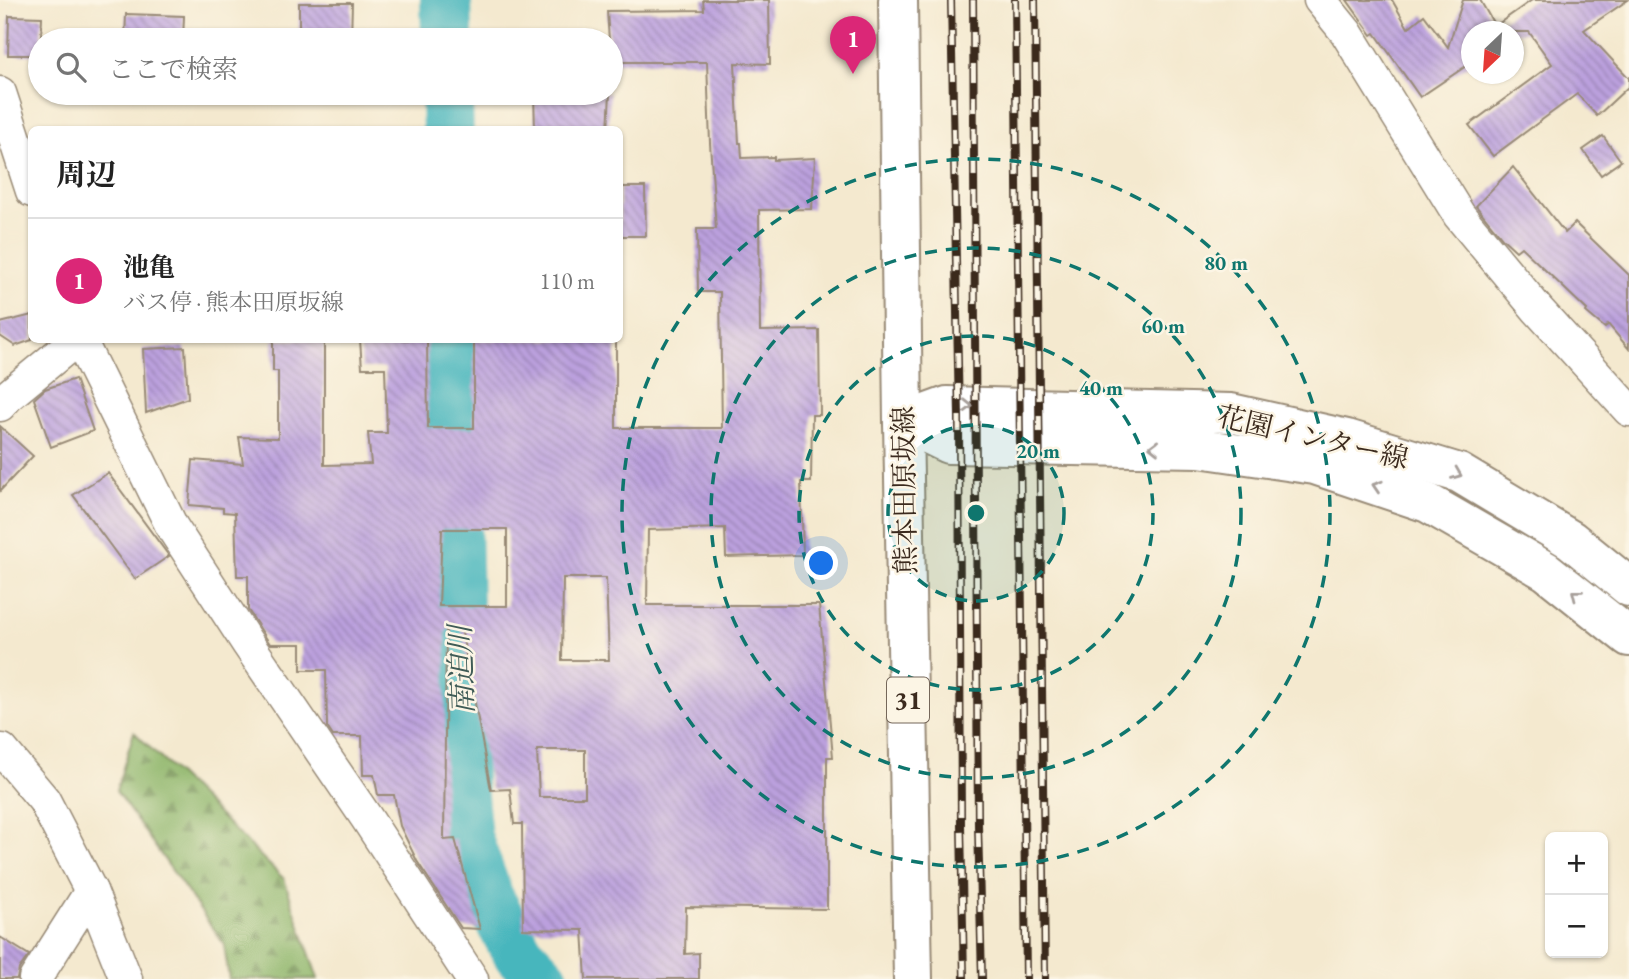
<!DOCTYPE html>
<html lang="ja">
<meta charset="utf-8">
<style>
:root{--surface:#fff;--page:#f6f6f6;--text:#222;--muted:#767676;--line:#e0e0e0;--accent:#db2777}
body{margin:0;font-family:"EB Garamond","Noto Serif JP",serif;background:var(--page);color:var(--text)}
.controls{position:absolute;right:21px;bottom:21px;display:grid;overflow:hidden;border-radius:10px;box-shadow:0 2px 5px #0004}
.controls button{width:63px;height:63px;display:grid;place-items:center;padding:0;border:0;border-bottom:2px solid var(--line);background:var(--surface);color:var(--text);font:35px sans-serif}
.compass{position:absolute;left:1461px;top:21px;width:63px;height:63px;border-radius:50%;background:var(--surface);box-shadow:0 2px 5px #0004;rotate:205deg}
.you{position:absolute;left:822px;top:564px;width:24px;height:24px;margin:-18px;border:5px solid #fff;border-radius:50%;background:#1a73e8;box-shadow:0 0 0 10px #1a73e833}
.badge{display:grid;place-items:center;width:46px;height:46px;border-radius:50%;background:var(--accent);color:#fff;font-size:23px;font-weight:700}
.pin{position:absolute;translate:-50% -58px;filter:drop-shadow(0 2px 4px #0008)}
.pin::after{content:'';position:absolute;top:37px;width:24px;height:21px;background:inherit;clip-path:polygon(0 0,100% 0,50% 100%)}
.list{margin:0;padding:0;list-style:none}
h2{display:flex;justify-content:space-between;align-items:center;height:91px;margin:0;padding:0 28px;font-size:30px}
h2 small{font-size:23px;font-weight:400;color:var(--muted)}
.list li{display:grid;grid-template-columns:46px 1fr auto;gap:21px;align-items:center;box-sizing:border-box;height:126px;padding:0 28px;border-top:2px solid var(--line)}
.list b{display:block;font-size:26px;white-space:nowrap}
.list p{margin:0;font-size:23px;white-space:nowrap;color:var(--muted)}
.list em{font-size:23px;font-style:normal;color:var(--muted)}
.icon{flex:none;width:38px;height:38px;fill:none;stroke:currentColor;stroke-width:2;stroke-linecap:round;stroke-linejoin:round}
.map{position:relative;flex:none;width:1629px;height:979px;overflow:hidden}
.search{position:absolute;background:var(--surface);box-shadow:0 2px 5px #0004;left:28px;top:28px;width:595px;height:77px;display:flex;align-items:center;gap:18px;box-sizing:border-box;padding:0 24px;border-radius:38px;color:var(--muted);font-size:26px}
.panel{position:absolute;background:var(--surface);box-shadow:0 2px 5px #0004;left:28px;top:126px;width:595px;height:217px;border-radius:10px}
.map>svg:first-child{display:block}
.forest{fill:url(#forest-firs);stroke:#667146;stroke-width:2}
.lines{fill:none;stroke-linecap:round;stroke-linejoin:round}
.river{stroke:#46b6bd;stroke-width:52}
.building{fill:url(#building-back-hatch);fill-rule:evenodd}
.minor-casing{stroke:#988a76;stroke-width:35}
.major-casing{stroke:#988a76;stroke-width:42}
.minor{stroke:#fff;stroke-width:32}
.major{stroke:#fff;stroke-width:38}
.rail-casing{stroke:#3b2a1e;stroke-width:8}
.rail{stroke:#fcf5e5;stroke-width:5;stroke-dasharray:16;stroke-linecap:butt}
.oneway{stroke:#a79f9a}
.ring{fill:none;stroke:#0f766e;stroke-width:3.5;stroke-dasharray:12 9}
.labels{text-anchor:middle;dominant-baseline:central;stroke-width:5;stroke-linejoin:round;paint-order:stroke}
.shield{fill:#fcf5e5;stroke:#75675a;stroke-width:2}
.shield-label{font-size:26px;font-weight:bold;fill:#3b2a1e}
.street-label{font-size:28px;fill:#3b2a1e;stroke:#fcf5e5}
.water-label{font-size:30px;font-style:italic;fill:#3f5b56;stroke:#fcf5e5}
.centre{fill:#0f766e;stroke:#fcf5e5;stroke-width:3.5}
.ring-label{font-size:21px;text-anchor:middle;font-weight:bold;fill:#0f766e;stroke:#fcf5e5;stroke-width:5;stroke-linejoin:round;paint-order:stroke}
</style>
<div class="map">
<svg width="1629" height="979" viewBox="0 0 1629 979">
<defs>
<pattern id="forest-firs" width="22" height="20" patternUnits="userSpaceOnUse" patternTransform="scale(1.75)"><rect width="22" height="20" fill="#92b86e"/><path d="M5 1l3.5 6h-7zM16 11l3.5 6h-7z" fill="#78965a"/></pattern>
<pattern id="building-back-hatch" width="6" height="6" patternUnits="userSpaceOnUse" patternTransform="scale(1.75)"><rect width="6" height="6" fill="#bba0de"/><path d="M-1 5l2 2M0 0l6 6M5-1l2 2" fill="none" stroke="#9983b3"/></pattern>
</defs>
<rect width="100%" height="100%" fill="#fcf5e5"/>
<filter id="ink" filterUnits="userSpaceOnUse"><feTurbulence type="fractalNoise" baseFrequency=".0143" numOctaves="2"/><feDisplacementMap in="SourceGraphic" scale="14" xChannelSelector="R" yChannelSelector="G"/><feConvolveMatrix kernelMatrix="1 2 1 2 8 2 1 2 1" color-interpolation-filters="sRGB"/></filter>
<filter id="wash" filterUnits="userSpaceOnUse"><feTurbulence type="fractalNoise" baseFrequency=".00686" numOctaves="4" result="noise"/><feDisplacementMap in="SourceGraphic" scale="28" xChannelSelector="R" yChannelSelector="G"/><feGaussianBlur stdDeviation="1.57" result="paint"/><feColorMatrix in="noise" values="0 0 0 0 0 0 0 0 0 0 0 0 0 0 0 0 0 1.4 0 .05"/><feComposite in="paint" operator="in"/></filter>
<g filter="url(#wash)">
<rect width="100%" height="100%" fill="#f4e9cf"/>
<!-- forest -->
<path class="forest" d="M134 732 284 879 318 979H229L224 944 116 791Z"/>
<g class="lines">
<!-- river -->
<g class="river">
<path d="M446 0 447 40"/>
<path d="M447 93 448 130"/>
<path d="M451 340 461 786 466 837 488 898 519 954 543 979"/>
</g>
</g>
<g id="blocks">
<!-- building -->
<g class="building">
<path d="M703 0H769L770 64 735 63 739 143H741L742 158 774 157V160L815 158 812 209 759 210 760 331 819 330 820 415H812L811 482H801L803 555 726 557 725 528 648 530 647 605H819L833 757H827V909L686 907 685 954 699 953V979H586L583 930 523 929 522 824H514L510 789 491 790 461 628 446 629 444 840 455 839 480 929 461 928 417 861 400 826 394 795H378L374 775H363L362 736H333L327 727 326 670H301V644H270L248 610V576H237L235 513 223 512V508L189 505 193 460 243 464 239 437 278 438V371H273V340H324V465L371 464 368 433H387L385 368H362L360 340H427L428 428H474V340H616V428H722L720 292H698L697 229H716L710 143 707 62H611V40H609L607 11 704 10ZM442 529H507V606H439ZM563 578H606L609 660H562ZM537 750H585V797H539Z"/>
<path d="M1347 0H1392L1408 28 1424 15 1448 47 1463 0H1480L1495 26 1532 0H1628L1584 30 1629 78V86L1597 116 1577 94 1493 156 1469 125 1552 64 1529 32H1472V62L1420 97 1375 33 1372 35Z"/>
<path d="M299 3H352L351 40H299Z"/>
<path d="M126 14 184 16 183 40H125Z"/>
<path d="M9 16 42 17 40 55H8Z"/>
<path d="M534 93H610L608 130H535Z"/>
<path d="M1603 136 1621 161 1601 175 1583 150Z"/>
<path d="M1513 167 1565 233 1575 223 1629 275V349L1608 324 1605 328 1586 312 1587 310 1521 247 1516 251 1502 238 1476 206Z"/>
<path d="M620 187H645L646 236H620Z"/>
<path d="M32 315V340L15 346 0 336V323Z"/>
<path d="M185 347 188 398 146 413 143 349Z"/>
<path d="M75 379 93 431 51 447 34 399 45 389Z"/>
<path d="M0 426 33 456 0 491Z"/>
<path d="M108 473 169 556 135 579 73 495Z"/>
<path d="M0 937 29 955 19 969 17 979H0Z"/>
</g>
</g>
</g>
<g filter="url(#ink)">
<use href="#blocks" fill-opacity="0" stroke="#988a76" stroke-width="2"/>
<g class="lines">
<defs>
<g id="minor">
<path d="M1320 0 1346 32 1459 215 1538 310 1629 410"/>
<path d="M0 93 32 191"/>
<path d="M80 340 172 527 248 644 366 817 472 979"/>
<path d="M0 405 8 396 76 340"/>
<path d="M0 750H2L44 800 91 891"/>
<path d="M35 979 91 891 126 979"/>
</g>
<g id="major">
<path d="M898 0 903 422 913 979"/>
<path d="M903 422 948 444 1199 448 1315 465 1428 503 1546 571 1629 637"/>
<path d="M903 422 947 406 1231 413 1347 439 1459 473 1571 540 1629 587"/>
</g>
</defs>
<!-- minor casing -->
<use href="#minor" class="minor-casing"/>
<!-- major casing -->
<use href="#major" class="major-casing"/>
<!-- minor -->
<use href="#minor" class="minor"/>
<!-- major -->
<use href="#major" class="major"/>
<defs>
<g id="rail">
<path d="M951 0 959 417 961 825 964 979"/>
<path d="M973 0 978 825 982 979"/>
<path d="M1015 0 1026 979"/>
<path d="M1035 0 1045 979"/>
</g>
</defs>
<!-- rail casing -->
<use href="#rail" class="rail-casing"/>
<!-- rail -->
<use href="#rail" class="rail"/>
</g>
<!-- one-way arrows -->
<defs><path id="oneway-chevron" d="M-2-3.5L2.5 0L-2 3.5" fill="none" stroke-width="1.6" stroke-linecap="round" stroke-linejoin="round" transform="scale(1.75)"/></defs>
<g class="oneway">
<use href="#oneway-chevron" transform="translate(968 406) rotate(1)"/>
<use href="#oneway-chevron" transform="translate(1154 447) rotate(-179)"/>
<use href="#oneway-chevron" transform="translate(1457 474) rotate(22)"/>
<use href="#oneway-chevron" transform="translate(1377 486) rotate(-162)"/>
<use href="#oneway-chevron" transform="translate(1576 594) rotate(-142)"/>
</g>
</g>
<!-- distance rings -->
<circle cx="976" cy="513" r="88" fill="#0f766e" fill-opacity=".12"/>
<g class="ring">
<circle cx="976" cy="513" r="88"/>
<circle cx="976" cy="513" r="177"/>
<circle cx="976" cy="513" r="265"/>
<circle cx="976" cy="513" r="354"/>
</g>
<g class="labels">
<!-- shield labels -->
<rect class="shield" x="887" y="677.5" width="42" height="45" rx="5"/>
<g class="shield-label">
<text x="908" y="700">31</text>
</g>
<!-- street labels -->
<g class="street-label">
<text transform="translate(1313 437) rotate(13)">花園インター線</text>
<text transform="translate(904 490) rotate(-91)">熊本田原坂線</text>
</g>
<!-- water labels -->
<g class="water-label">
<text transform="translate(461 670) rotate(-92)">南迫川</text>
</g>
</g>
<circle cx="976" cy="513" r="10" class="centre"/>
<g class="ring-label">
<text x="1226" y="270">80 m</text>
<text x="1163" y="333">60 m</text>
<text x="1101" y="395">40 m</text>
<text x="1038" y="458">20 m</text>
</g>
</svg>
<div class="controls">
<button>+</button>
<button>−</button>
</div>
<svg class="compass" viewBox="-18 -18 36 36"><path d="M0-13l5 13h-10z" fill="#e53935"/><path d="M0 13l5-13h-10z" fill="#767676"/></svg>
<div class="you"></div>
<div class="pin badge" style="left:853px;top:74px">1</div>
<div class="search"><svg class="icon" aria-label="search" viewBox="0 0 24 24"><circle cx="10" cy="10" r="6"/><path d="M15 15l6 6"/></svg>ここで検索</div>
<section class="panel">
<h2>周辺<small></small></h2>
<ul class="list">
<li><span class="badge">1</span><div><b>池亀</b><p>バス停 · 熊本田原坂線</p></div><em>110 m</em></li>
</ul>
</section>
</div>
